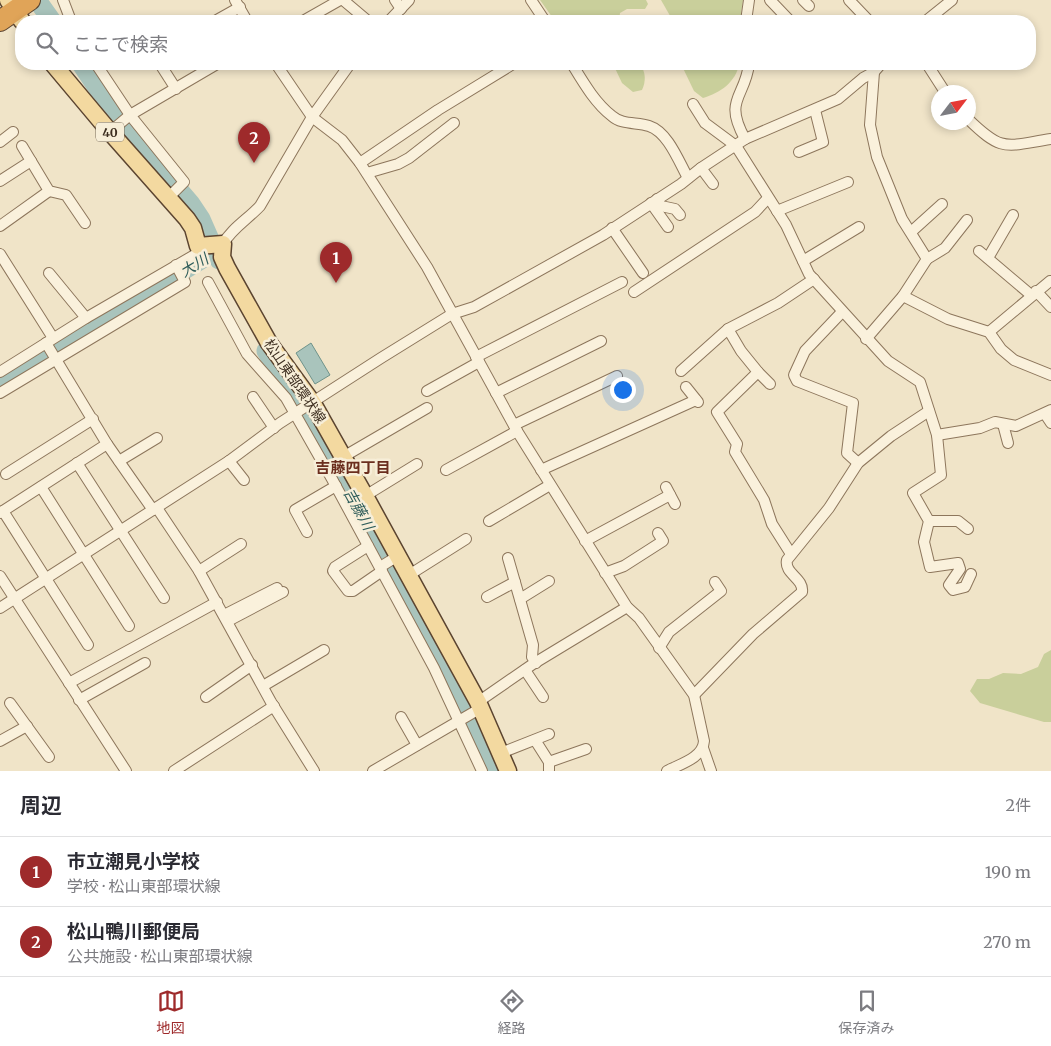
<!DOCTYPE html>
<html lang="ja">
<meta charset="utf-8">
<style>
:root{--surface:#fff;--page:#f7f7f7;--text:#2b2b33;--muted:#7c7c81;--line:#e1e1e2;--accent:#9e2a2b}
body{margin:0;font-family:Merriweather,"Noto Sans JP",serif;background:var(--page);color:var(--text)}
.compass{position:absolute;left:931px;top:85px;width:45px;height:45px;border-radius:50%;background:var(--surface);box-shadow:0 2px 8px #0003;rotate:58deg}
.you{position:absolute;left:622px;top:389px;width:18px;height:18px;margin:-12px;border:4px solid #fff;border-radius:50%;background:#1a73e8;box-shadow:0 0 0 8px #1a73e833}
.badge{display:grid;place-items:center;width:32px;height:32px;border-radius:50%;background:var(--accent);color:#fff;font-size:16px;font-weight:700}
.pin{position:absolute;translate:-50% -41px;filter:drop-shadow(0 1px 2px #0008)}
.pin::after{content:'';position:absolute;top:26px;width:18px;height:15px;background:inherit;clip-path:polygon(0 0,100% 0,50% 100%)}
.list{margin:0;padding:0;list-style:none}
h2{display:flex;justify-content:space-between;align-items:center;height:65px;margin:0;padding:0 20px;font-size:21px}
h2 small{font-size:16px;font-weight:400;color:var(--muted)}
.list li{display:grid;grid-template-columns:32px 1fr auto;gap:15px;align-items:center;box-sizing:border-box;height:70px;padding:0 20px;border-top:1px solid var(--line)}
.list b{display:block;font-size:19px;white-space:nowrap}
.list p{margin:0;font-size:16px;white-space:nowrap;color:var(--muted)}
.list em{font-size:16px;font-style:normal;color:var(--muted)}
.icon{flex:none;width:28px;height:28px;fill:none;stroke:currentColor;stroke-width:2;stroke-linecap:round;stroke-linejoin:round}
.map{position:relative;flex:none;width:1051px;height:771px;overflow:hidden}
.search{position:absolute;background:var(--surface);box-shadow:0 2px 8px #0003;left:15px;right:15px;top:15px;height:55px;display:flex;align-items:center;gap:12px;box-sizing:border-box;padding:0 18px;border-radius:20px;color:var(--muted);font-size:19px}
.sheet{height:205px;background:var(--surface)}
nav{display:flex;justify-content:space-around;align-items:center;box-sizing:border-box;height:70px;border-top:1px solid var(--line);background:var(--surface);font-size:14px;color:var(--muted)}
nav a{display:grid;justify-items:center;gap:2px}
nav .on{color:var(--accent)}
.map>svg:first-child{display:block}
.green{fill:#c9cf9b}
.water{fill:#a9c4bc;stroke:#6f938a}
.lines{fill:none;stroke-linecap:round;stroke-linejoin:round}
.river{stroke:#a9c4bc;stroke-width:19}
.street-casing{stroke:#8d765c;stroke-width:12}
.primary-casing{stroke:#5b4430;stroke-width:19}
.highway-casing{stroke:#5b4430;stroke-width:22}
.street{stroke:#faf1dc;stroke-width:10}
.primary{stroke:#f3d9a0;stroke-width:16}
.highway{stroke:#e0a458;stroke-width:20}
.labels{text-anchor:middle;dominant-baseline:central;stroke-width:5;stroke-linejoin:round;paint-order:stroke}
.shield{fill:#f7eed8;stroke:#756857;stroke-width:1}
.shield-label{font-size:12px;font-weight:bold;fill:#3d2e20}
.street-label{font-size:14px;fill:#3d2e20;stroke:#f7eed8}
.water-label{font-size:15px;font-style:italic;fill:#2f5d5a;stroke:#f7eed8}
.neighbourhood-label{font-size:15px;font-weight:bold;fill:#6b2e1e;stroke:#f7eed8}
</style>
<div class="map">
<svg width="1051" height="771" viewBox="0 0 1051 771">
<rect width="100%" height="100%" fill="#f0e4c8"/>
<!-- green -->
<g class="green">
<path d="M540 0H646L648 4 645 9H627L620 13 619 21H555Z"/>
<path d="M661 0H743L740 21H673Z"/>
<path d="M613 64H640C646 73 646 81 642 90L633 92 622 83Z"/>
<path d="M681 64H739C736 82 720 93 703 98L694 91Z"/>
<path d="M1051 650V722H1044L980 703 970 691 977 679H989L1003 673 1021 674 1038 667 1044 654Z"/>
</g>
<!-- water -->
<path class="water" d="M311 343 330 375 315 384 296 353Z"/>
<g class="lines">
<!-- river -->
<g class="river">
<path d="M37 0 52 21"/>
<path d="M81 64 119 120 191 204 201 219 219 260"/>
<path d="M266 351 326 448 423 625 495 771"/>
<path d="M0 383 214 252"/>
</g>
<defs>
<g id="street">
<path d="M63 0 71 21"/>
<path d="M235 0 247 21"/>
<path d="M343 0 368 21"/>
<path d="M395 0 401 9"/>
<path d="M531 0 545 21"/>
<path d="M770 0 790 21"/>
<path d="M803 0 809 6"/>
<path d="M849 0 869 21"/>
<path d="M215 21 240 7"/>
<path d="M303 21 340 0"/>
<path d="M389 21 409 0"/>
<path d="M746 21 749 0"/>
<path d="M926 21 952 0"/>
<path d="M96 64 130 115 184 182 168 198"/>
<path d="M160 64 176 89"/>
<path d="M276 64 312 117 342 140 360 163 427 267 517 431 627 607 639 618 694 695 704 741C703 758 680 764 667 771"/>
<path d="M572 64C583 82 595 103 612 116 622 125 637 122 649 126 668 132 679 162 688 178"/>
<path d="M927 64 945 92"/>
<path d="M693 104 705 123 736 146 786 225 809 274 888 361 920 382 937 435 941 475 913 493 929 521 924 542 930 567 958 563 960 569 949 585 953 590 965 587 971 574"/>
<path d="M968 119C1003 153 1005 146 1051 139"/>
<path d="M110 132 130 115 217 64"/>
<path d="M745 139C723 99 745 98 749 64"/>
<path d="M0 142 13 132"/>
<path d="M22 146 49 191 66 195 85 223"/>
<path d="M799 152 823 142 815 110"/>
<path d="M360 163 438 110 513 64"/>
<path d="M701 168 713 184"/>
<path d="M367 173 398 164 409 158 454 123"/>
<path d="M0 181 31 161"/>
<path d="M657 199 661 206 675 209 680 215"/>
<path d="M651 203 668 227"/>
<path d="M777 211 848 182"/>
<path d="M0 226 49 191"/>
<path d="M612 228 643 273"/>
<path d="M911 232 942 204"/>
<path d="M223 244C231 229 248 219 260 206L312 117 350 64"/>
<path d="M979 251 1031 295"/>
<path d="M0 254 53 338"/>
<path d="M988 258 1013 215"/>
<path d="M927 259 945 248 967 220"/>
<path d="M803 261 859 227"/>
<path d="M49 273 86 318"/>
<path d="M208 282 247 354 286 398 332 479 434 668 482 771"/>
<path d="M1036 291 1051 307"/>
<path d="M634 292 755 212 768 198"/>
<path d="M903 296 948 319 989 332 1001 349 1014 360 1051 375"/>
<path d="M842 312 805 351 794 375 797 381 853 403 847 453 858 463"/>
<path d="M989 332 1050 281"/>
<path d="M866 339 903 296 927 259 902 219 877 157 870 125 874 72"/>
<path d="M46 343 107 444 153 510"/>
<path d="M476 357 622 282"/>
<path d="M681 371 728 329"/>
<path d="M0 372 86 318 198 253V246"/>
<path d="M758 372 770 384"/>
<path d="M686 387 698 402"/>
<path d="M427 391 479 362"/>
<path d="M0 393 185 282 176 265"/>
<path d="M496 393 601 341"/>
<path d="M253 397 274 428"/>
<path d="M1045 414 1051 423"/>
<path d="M1003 424 1008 443"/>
<path d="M514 425 617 376"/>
<path d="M937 435 980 428 995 422 1016 426 1051 410"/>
<path d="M343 457 427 408"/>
<path d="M119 461 157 438"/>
<path d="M229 461 244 480"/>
<path d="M77 463 164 598"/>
<path d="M446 470 517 431"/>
<path d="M541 470 696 400"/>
<path d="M6 474 93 419"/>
<path d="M41 487 129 626"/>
<path d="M666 487 675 504"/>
<path d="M365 496 417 464"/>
<path d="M157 508 199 571 271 702 314 771"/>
<path d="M3 511 88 645"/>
<path d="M0 513 107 444"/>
<path d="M489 521 550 485"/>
<path d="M929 521H958L968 529"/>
<path d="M307 532 295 510 336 486"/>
<path d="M585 541 670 495"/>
<path d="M368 546 335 567 333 571 348 591H353L382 571"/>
<path d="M791 554 772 524 764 500 735 452 737 444 717 412 758 372 741 351 728 329 778 303 814 279"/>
<path d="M508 558 533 645 532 657 536 663"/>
<path d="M380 567 398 556"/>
<path d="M199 571 241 544"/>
<path d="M605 573 624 566 663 541 658 533"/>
<path d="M409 575 466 539"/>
<path d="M0 576 126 771"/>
<path d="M487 597 515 582"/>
<path d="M520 599 549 581"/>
<path d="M0 608 229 461 280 423 381 358 452 314 474 307 603 235 681 184 701 168 745 139 838 99 863 78 874 72 881 64"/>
<path d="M224 615 277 588"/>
<path d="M228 621 283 592"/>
<path d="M659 648 669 632 721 591 715 582"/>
<path d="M525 670 543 697"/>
<path d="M69 683 217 602"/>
<path d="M263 686 324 650"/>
<path d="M694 695 753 634 802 592C804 578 784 574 787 560L829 508 858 463 891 436 929 411"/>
<path d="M206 697 252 665"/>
<path d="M79 700 145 663"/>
<path d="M478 702 533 664 627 607"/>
<path d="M10 703 49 757"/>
<path d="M401 717 417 745"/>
<path d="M535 740 549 762V770"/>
<path d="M0 741 27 726"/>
<path d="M703 748 711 771"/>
<path d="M501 753 549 734"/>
<path d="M549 762 586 749"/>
<path d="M174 771 274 706"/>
<path d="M373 771 481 708"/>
</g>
<g id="primary">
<path d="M8 0 22 21"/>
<path d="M53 64 110 132 187 219 193 228 198 246 223 244 222 257 227 268 269 343 312 402 365 496 478 702 508 771"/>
</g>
<path id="highway" d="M0 21 30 0"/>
</defs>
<!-- street casing -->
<use href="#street" class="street-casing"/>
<!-- primary casing -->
<use href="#primary" class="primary-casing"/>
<!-- highway casing -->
<use href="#highway" class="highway-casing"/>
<!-- street -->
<use href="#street" class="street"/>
<!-- primary -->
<use href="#primary" class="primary"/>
<!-- highway -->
<use href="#highway" class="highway"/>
</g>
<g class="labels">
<!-- shield labels -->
<rect class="shield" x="96" y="122.5" width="28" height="19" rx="4"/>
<g class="shield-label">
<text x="110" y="132">40</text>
</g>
<!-- street labels -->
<g class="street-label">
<text transform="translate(295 381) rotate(56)">松山東部環状線</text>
</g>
<!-- water labels -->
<g class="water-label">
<text transform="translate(194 265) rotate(-31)">大川</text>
<text transform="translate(359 509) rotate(61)">吉藤川</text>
</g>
<!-- neighbourhood labels -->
<g class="neighbourhood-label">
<text x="353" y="467">吉藤四丁目</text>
</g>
</g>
</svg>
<svg class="compass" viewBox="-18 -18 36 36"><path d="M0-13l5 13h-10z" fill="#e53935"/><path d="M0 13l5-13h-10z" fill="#7c7c81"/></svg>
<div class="you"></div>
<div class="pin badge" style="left:336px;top:283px">1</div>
<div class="pin badge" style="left:254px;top:163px">2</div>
<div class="search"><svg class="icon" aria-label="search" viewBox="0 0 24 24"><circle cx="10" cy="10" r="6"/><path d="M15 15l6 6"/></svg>ここで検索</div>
</div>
<section class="sheet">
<h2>周辺<small>2件</small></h2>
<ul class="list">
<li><span class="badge">1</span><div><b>市立潮見小学校</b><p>学校 · 松山東部環状線</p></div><em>190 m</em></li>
<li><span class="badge">2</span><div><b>松山鴨川郵便局</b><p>公共施設 · 松山東部環状線</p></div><em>270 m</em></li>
</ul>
</section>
<nav>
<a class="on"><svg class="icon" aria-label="map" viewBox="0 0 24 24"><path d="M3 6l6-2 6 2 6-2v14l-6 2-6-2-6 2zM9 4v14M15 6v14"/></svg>地図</a>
<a><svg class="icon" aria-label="directions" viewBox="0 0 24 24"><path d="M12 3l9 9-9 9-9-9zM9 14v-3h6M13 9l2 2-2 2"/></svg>経路</a>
<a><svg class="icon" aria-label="saved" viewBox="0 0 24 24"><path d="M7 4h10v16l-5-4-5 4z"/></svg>保存済み</a>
</nav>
